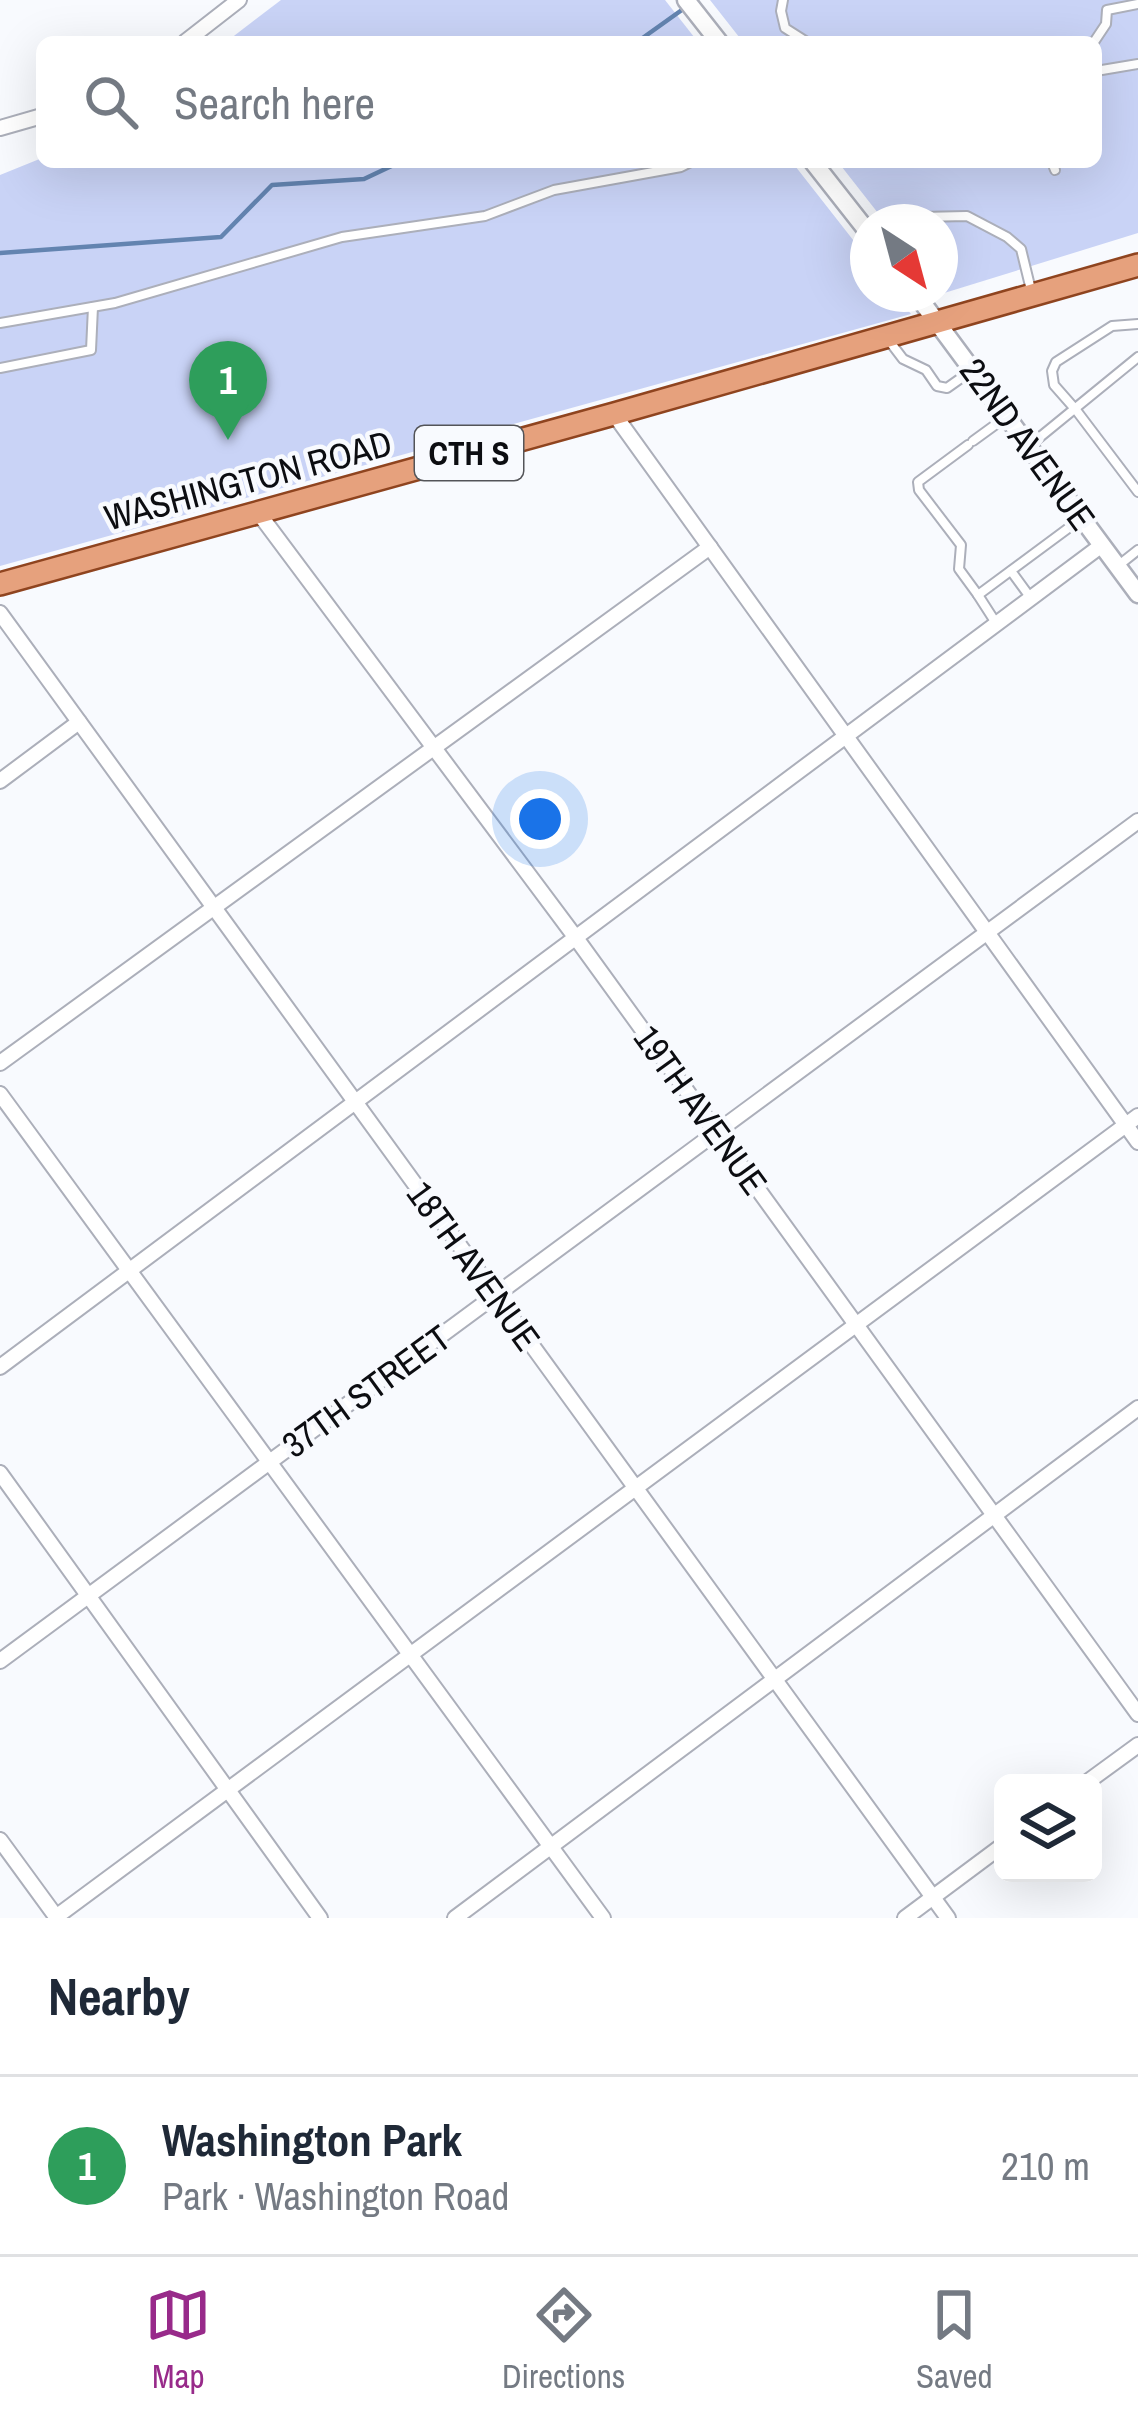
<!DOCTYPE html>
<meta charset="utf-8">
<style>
:root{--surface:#fff;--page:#f2f2f3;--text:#1f2937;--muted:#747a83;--line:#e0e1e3;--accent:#982a8a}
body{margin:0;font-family:"Archivo Narrow",sans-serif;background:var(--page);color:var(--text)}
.controls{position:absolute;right:36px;bottom:36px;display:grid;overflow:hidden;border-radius:18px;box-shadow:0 12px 48px #0002}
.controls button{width:108px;height:108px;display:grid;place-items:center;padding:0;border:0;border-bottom:3px solid var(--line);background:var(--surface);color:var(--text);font:60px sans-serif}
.compass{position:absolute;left:850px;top:204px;width:108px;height:108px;border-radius:50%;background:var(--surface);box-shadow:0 12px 48px #0002;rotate:144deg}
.you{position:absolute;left:540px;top:819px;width:42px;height:42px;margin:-30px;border:9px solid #fff;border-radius:50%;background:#1a73e8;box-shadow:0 0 0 18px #1a73e833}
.badge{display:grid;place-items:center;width:78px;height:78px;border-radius:50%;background:var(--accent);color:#fff;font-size:39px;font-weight:700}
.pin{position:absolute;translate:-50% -99px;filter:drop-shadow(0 3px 6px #0008)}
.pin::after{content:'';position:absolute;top:63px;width:42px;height:36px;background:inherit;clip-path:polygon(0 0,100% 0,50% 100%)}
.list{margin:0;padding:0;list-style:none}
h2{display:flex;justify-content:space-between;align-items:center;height:156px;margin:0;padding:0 48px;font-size:51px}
h2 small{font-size:39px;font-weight:400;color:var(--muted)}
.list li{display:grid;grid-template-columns:78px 1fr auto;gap:36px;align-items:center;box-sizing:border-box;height:180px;padding:0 48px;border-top:3px solid var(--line)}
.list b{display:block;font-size:45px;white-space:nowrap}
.list p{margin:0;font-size:39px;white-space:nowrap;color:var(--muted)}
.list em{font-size:39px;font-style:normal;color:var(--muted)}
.icon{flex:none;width:66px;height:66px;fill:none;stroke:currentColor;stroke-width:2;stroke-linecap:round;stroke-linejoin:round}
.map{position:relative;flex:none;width:1138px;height:1918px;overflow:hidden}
.search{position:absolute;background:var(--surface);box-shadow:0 12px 48px #0002;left:36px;right:36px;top:36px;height:132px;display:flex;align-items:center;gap:30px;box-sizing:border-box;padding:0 42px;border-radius:18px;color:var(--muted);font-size:45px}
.sheet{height:336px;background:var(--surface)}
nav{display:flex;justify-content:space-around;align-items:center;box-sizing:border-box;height:168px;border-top:3px solid var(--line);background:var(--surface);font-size:33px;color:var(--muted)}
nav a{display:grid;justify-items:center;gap:6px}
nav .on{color:var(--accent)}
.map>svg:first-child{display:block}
.green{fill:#c9d3f6}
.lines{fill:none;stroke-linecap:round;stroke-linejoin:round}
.stream{stroke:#6384b0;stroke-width:4.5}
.service-casing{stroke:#acafba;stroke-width:12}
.minor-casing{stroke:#acafba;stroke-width:18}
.tertiary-casing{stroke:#acafba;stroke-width:21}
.primary-casing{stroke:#8f441f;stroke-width:26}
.service{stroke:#fff;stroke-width:8}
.minor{stroke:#fff;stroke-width:14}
.tertiary{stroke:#fff;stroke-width:16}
.primary{stroke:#e6a17d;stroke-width:21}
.labels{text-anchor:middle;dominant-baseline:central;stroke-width:9;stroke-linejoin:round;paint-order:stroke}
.shield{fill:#f8fafe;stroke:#535458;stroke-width:3}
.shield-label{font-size:33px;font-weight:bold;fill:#0c0d11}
.street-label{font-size:36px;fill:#0c0d11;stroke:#f8fafe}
</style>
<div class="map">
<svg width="1138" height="1918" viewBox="0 0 1138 1918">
<rect width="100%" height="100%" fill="#f8fafe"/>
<!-- green -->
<g class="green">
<path d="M281 0H665L698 42H226Z"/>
<path d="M710 0H1138V233L941 294 940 222H885L838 162H1096V42H743Z"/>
<path d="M42 158V162H792L868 259V294H895L911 314 0 566V175Z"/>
</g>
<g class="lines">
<!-- stream -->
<g class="stream">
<path d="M637 42 686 7"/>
<path d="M0 253 221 237 272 185 364 179 400 162"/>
</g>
<defs>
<g id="service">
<path d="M783 0 781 11 785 28 807 42"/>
<path d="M1094 42 1106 24 1107 10 1138 4"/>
<path d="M1096 71 1138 64"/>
<path d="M980 162H990"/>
<path d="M1052 162 1055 170"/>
<path d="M912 222 920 217 967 216 1007 237 1021 249 1032 294"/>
<path d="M0 323 115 303 342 237 485 216 554 190 681 167 691 162"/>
<path d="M1138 324 1112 326 1056 362 1052 371 1054 385 1076 410 1138 492"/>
<path d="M887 338 903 359 926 370 937 386 947 388 971 371"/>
<path d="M0 368 91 350 93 307"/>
<path d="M973 441 1006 417"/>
<path d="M968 445 918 482 919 490 961 545 959 569 978 595"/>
<path d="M1029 446 1138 357"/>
<path d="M1119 565 1138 550"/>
<path d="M1011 571 1030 597"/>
<path d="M996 623 978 595 1082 518"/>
</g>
<g id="minor">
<path d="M185 42 239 0"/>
<path d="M0 128 42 116"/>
<path d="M614 414 1138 1142"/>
<path d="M257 511 576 938 1138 1714"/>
<path d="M0 613 948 1918"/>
<path d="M0 781 79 722"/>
<path d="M0 1063 710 547"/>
<path d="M0 1094 603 1918"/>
<path d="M0 1367 1102 545"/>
<path d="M0 1473 320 1918"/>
<path d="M0 1661 1138 821"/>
<path d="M1086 1783 1138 1745"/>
<path d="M0 1840 57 1918"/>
<path d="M56 1917 1138 1116"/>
<path d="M455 1918 1138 1408"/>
<path d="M905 1918 1003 1845"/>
</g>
<g id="tertiary">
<path d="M686 0 719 42"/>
<path d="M813 162 868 232"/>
<path d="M916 294 1138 594"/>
</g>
<path id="primary" d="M0 584 614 414 1138 265"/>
</defs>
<!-- service casing -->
<use href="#service" class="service-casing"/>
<!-- minor casing -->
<use href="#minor" class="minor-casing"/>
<!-- tertiary casing -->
<use href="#tertiary" class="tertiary-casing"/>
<!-- primary casing -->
<use href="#primary" class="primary-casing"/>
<!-- service -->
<use href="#service" class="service"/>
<!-- minor -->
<use href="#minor" class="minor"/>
<!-- tertiary -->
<use href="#tertiary" class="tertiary"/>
<!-- primary -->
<use href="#primary" class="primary"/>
</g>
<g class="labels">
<!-- shield labels -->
<rect class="shield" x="415" y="426" width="108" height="54" rx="9"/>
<g class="shield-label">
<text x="469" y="453">CTH S</text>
</g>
<!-- street labels -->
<g class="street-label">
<text transform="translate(1028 444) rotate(54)">22ND AVENUE</text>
<text transform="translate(248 480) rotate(-15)">WASHINGTON ROAD</text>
<text transform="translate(701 1110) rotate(54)">19TH AVENUE</text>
<text transform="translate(474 1266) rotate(54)">18TH AVENUE</text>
<text transform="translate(366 1391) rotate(-36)">37TH STREET</text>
</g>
</g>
</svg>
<div class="controls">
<button><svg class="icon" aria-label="layers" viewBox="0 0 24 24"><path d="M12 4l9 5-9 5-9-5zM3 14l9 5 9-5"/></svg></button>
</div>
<svg class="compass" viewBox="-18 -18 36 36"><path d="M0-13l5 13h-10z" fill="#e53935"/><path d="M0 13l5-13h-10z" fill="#747a83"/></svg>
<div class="you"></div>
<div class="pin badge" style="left:228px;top:440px;background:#2e9e5b">1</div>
<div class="search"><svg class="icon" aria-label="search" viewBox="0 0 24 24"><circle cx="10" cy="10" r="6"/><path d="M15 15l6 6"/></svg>Search here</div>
</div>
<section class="sheet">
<h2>Nearby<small></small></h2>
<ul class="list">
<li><span class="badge" style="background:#2e9e5b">1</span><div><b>Washington Park</b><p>Park · Washington Road</p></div><em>210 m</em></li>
</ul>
</section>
<nav>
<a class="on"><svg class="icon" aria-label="map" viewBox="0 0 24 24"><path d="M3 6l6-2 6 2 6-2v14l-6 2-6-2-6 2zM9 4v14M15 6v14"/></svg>Map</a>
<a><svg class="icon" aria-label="directions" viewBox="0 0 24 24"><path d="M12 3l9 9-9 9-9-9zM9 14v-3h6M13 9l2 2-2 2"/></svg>Directions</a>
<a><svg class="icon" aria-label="saved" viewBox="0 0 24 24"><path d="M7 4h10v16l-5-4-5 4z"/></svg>Saved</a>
</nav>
